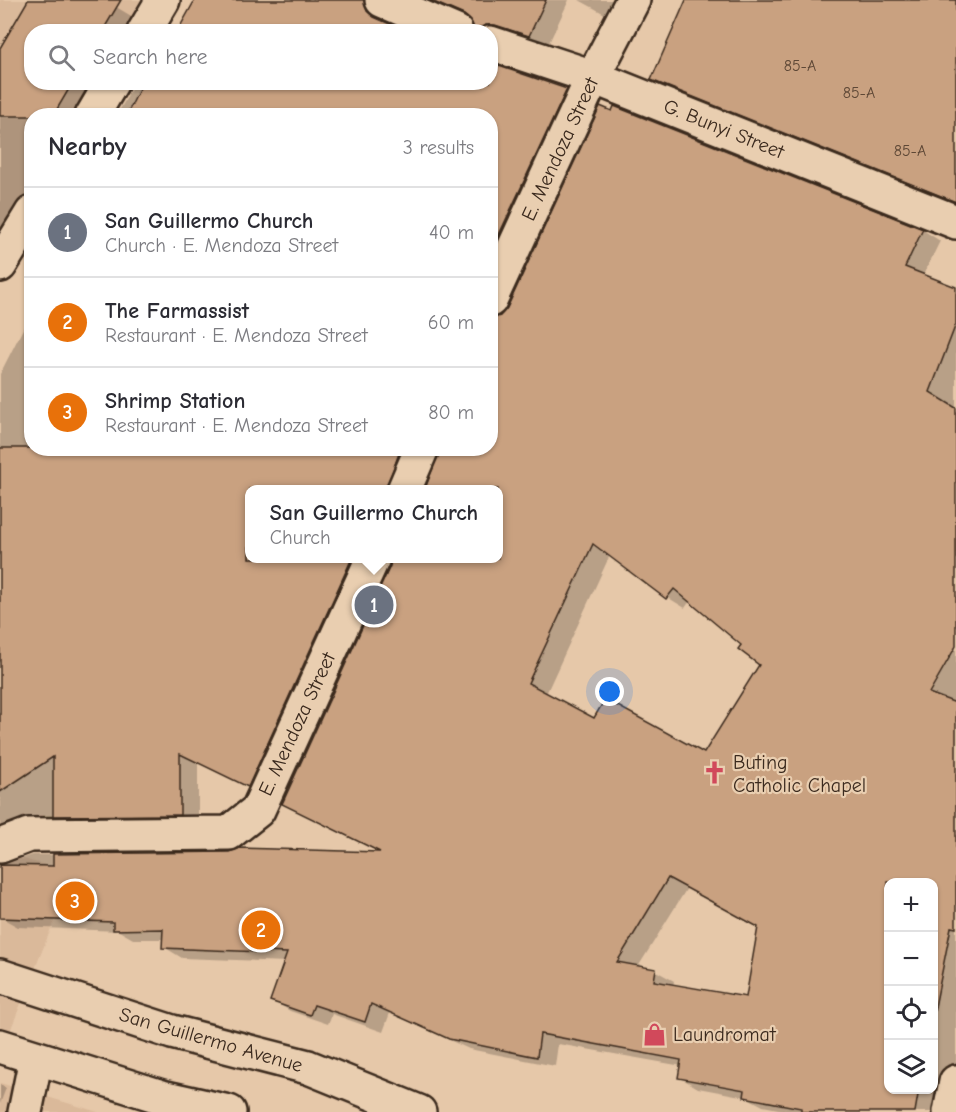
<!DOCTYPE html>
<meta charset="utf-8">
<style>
:root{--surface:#fff;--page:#f7f7f7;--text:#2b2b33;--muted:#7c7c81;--line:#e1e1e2;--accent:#db2777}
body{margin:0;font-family:"Comic Neue",sans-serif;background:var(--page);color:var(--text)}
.controls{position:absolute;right:18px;bottom:18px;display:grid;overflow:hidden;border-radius:12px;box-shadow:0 2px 4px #0004}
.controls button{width:54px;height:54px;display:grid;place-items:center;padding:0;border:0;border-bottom:2px solid var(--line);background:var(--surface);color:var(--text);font:30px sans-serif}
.you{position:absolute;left:610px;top:692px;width:21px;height:21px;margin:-15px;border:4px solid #fff;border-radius:50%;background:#1a73e8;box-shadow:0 0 0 9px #1a73e833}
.badge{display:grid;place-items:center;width:39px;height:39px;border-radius:50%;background:var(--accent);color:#fff;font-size:20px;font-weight:700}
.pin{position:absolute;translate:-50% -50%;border:3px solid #fff;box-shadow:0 2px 6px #0006}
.popup{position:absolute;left:245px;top:485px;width:258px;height:78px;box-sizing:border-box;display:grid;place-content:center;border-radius:12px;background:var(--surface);filter:drop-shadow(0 2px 4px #0005);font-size:20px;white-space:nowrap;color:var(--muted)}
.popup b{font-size:22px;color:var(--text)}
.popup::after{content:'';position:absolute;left:50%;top:100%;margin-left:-12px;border:12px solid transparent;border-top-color:var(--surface)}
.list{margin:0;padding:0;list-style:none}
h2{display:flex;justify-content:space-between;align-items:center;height:78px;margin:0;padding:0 24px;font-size:26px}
h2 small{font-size:20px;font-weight:400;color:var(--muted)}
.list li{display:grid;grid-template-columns:39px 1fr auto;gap:18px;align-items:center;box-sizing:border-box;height:90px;padding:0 24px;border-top:2px solid var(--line)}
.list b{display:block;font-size:22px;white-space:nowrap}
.list p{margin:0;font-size:20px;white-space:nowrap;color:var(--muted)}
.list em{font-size:20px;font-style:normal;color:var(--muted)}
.icon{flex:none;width:33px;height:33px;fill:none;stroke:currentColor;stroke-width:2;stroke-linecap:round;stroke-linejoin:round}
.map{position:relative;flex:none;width:956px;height:1112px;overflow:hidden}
.search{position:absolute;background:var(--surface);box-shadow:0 2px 4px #0004;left:24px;top:24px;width:474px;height:66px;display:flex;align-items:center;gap:15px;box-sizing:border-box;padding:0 21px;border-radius:24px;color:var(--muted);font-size:22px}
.panel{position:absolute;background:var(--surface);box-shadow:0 2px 4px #0004;left:24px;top:108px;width:474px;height:348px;border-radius:24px}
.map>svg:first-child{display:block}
.built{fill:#dab99a}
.shadow{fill:#0003;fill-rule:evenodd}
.building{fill:#c9a180;stroke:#3b2a1e;stroke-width:1.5;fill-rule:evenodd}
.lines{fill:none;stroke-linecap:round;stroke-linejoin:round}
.minor-casing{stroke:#3b2a1e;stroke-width:38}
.major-casing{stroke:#3b2a1e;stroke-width:38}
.minor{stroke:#e9ceb0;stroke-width:33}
.major{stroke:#e9ceb0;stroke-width:33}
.labels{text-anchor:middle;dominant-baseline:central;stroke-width:4.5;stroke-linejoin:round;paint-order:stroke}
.number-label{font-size:16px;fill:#5e4836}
.street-label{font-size:20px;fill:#3b2a1e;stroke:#e9ceb0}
.poi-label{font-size:20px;fill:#3b2a1e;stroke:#e9ceb0;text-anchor:start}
</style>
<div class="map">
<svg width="956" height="1112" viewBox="0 0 956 1112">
<rect width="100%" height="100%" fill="#e6c8a9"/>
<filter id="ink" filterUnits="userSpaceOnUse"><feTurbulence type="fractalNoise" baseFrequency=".0167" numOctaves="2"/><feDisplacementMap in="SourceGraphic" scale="12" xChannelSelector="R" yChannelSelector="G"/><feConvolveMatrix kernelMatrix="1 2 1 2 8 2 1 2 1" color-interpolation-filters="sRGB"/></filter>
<g filter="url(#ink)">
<!-- built -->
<g class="built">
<path d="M0 0H145L127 31 32 32V82L97 83 77 115 32 116 31 192 0 245Z"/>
<path d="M0 853 50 866 54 921 0 1056Z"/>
<path d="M0 1083 98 1112H0Z"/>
</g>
<!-- shadow -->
<g class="shadow">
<path d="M29 0H113L111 4 150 27 148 32H32V82H114L95 116H32V214L0 248V51Z"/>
<path d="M205 0H385L381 13 385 23Z"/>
<path d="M426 0H569L548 45 490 32H475L471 20Z"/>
<path d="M579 0H623L612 18Z"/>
<path d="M698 0H956V182L866 165 876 172 670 90 652 79Z"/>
<path d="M490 61 493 65 566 91 584 101 490 304V116H116L130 92 132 82H490Z"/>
<path d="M615 108 923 230 940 241 923 276 956 289V1088L951 1112H793L763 1106 746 1097 698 1088 679 1077 682 1066 558 1044 555 1066 469 1049 390 1013 383 1032 332 1014 328 1024 290 1011 272 1000 286 962 182 958 164 947V939H133L119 931 18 927 0 917 2 865 33 855 384 854 392 566 499 558V490H426L441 456 490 448V317L492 320 501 317 508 309ZM610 555 667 597 685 608 690 601 743 645 761 665 705 755 595 720 546 694ZM888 882H934V1090H888ZM687 888 760 927 747 998 673 986 674 981 656 971 638 967Z"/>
<path d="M32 311V448H425L406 490H250V558H376L266 796 198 762V824L0 832V374Z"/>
<path d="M0 1085 6 1088 0 1104Z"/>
</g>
<!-- building -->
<g class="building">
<path d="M28 0H121L102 32H32V82H73L53 116H0V48Z"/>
<path d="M195 0H364L367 11 374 17 408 32H177Z"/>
<path d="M429 0H546L529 36 495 25H486L474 32 471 21 464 15Z"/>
<path d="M686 0H956V202L651 80Z"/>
<path d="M490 63 567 89 490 254V116H126L143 82H490Z"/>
<path d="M600 106 612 111 614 106 923 229 905 267 956 287V324L930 392 956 408V646L929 693 956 703V928L951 927 933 1017V882H888V1089H919L915 1112H801V1108L744 1097 745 1090 678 1078 681 1060 540 1034 537 1057 449 1039 371 1004 365 1022 314 1005 310 1015 270 1001 287 953 162 948 163 929 113 930V922L0 918V865L53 866V854L229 852 240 848 380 852 282 804 390 566 391 558H498V489H425L440 448H490V319L500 316 507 308ZM593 544 666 599 674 589 741 645 738 649 759 665 704 753 605 699 594 718 528 683ZM668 878 758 927 746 997 654 981 656 969 617 962Z"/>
<path d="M0 448H401L386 489H249V558H352L248 787 180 754V815L53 816V757L0 792Z"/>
</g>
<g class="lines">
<defs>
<g id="minor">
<path d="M382 0 456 32"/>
<path d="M144 32 163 0"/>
<path d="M490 43 593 77 956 222"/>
<path d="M92 116 112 82"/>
<path d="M0 265 32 213"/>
<path d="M490 300 593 77 633 0"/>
<path d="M404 490 422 448"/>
<path d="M0 846 29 835 229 833 258 810 373 558"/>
<path d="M25 1112 36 1058"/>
<path d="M950 1112 956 1082"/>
</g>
<g id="major">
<path d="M0 976 172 1032 308 1067 419 1112"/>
<path d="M0 1046 162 1097 229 1112"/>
</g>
</defs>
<!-- minor casing -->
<use href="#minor" class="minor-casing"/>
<!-- major casing -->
<use href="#major" class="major-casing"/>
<!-- minor -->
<use href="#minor" class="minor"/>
<!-- major -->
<use href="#major" class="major"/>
</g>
</g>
<!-- icons -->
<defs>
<symbol id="church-bare" viewBox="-9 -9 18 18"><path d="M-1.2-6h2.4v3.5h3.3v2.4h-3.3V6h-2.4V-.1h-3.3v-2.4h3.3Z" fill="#d1495b" stroke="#e9ceb0" stroke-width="2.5" paint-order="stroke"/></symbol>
<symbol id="shop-bare" viewBox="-9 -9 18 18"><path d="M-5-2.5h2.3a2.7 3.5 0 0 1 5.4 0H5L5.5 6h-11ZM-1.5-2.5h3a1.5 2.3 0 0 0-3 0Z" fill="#d1495b" stroke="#e9ceb0" stroke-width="2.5" paint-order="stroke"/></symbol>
</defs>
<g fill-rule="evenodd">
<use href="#church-bare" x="698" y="756" width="33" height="33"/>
<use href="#shop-bare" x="638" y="1018" width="33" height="33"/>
</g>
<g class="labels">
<!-- number labels -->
<g class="number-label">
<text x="800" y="66">85-A</text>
<text x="859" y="93">85-A</text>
<text x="910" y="151">85-A</text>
</g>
<!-- street labels -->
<g class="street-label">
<text transform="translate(724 129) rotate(22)">G. Bunyi Street</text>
<text transform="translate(560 149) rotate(-65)">E. Mendoza Street</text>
<text transform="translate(297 724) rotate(-65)">E. Mendoza Street</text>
<text transform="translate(211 1040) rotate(16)">San Guillermo Avenue</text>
</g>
<!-- poi labels -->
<g class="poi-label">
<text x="733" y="762">Buting<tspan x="733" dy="23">Catholic Chapel</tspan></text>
<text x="673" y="1034">Laundromat</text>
</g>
</g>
</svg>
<div class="controls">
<button>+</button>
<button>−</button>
<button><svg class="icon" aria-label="locate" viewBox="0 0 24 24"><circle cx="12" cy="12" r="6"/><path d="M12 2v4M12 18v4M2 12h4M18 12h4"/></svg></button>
<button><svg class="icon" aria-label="layers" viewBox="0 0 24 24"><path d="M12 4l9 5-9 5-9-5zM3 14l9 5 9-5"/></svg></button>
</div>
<div class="you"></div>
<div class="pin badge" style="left:374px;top:605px;background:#6b7280">1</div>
<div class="popup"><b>San Guillermo Church</b>Church</div>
<div class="pin badge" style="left:261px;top:930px;background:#e8710a">2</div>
<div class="pin badge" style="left:75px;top:901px;background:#e8710a">3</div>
<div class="search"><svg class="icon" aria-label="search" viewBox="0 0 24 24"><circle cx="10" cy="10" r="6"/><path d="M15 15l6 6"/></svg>Search here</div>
<section class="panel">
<h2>Nearby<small>3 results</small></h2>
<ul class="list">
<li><span class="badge" style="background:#6b7280">1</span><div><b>San Guillermo Church</b><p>Church · E. Mendoza Street</p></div><em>40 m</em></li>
<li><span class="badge" style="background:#e8710a">2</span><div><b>The Farmassist</b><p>Restaurant · E. Mendoza Street</p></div><em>60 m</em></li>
<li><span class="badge" style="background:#e8710a">3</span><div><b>Shrimp Station</b><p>Restaurant · E. Mendoza Street</p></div><em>80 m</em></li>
</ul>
</section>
</div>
